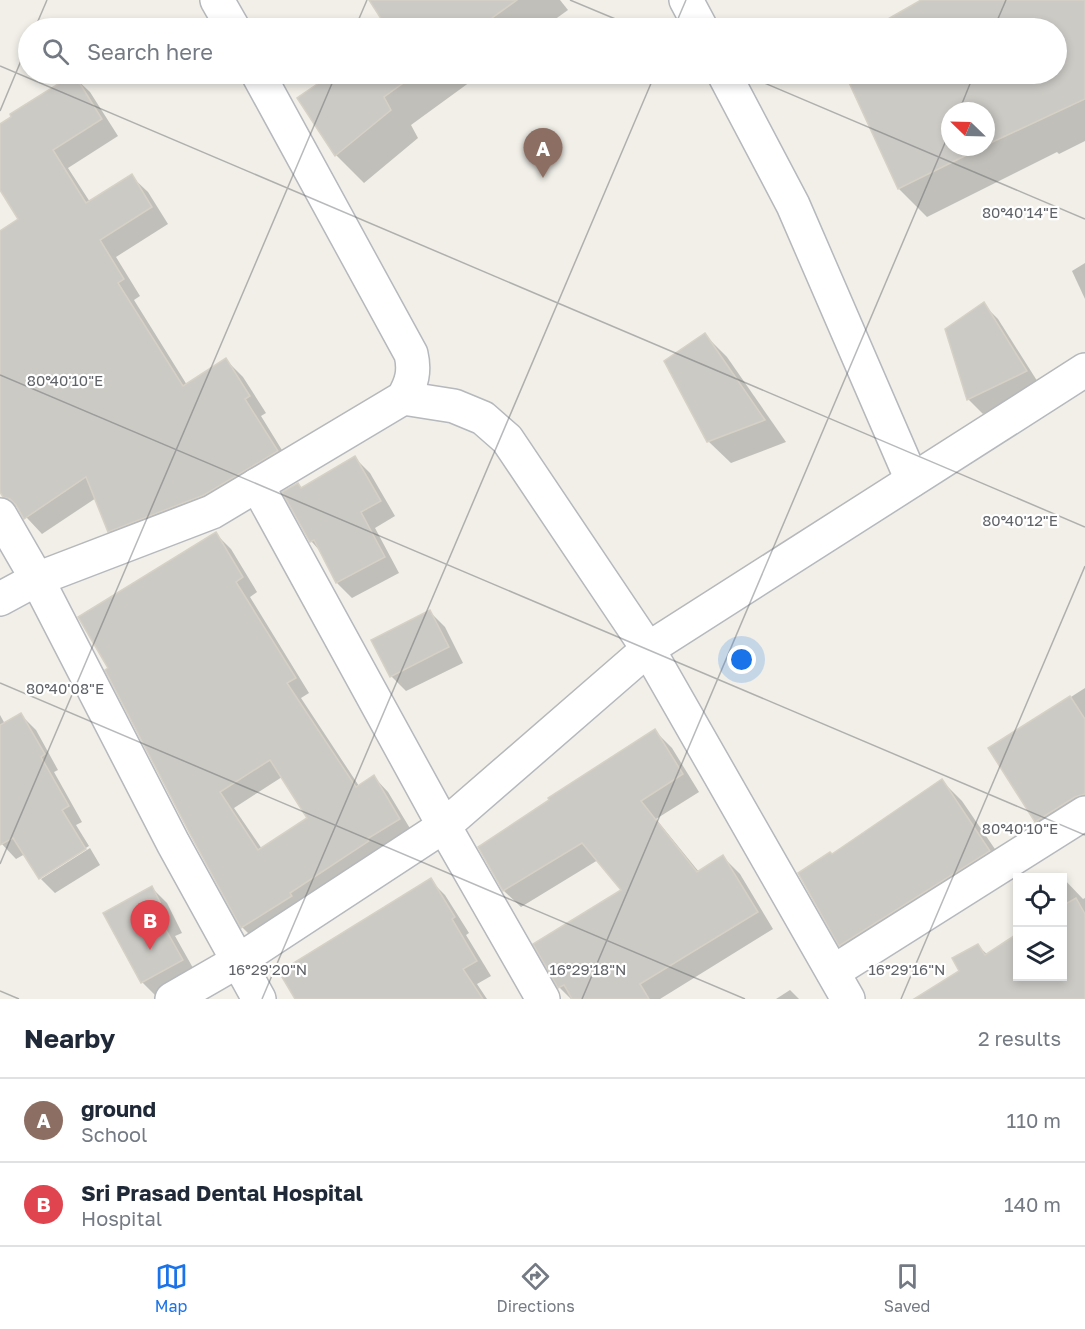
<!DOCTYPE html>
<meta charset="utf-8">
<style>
:root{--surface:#fff;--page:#f6f6f7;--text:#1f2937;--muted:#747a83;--line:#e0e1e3;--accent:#1a73e8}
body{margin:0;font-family:"Golos Text",sans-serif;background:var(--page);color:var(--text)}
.controls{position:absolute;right:18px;bottom:18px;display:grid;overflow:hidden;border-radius:0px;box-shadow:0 3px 9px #0003}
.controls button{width:54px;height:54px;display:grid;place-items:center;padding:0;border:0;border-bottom:2px solid var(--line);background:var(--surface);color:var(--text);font:30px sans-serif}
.compass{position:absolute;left:941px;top:102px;width:54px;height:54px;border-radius:50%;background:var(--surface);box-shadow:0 3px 9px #0003;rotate:293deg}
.you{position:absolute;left:742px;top:660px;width:21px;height:21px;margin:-15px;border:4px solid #fff;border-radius:50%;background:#1a73e8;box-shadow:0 0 0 9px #1a73e833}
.badge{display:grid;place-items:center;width:39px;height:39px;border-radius:50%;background:var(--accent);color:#fff;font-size:20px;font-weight:700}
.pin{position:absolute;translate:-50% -50px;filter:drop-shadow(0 2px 3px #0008)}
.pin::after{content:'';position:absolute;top:32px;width:21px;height:18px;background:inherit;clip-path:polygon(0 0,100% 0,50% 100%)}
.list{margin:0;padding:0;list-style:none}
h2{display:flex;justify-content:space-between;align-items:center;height:78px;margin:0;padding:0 24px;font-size:26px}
h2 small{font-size:20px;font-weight:400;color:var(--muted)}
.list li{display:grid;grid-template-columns:39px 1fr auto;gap:18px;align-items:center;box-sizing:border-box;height:84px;padding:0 24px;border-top:2px solid var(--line)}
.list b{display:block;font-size:22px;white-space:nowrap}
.list p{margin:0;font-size:20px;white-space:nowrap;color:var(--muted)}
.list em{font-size:20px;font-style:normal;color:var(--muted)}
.icon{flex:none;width:33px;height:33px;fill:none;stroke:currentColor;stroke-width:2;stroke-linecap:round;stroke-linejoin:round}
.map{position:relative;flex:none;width:1085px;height:999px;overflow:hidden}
.search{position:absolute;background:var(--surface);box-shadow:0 3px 9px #0003;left:18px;right:18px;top:18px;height:66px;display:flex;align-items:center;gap:15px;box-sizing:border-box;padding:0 21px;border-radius:33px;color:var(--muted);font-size:22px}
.sheet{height:246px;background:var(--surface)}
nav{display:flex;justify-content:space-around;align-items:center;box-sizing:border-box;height:84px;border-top:2px solid var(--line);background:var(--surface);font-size:16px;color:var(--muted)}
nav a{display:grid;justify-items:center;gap:3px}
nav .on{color:var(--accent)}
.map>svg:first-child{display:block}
.shadow{fill:#0003;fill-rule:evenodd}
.building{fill:#cccac5;stroke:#d6d1c6;stroke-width:1.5;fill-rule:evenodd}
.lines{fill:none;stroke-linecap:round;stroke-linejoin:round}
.minor-casing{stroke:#b5b8bc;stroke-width:36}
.minor{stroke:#fff;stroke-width:33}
.ticks{fill:none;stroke:#5f6368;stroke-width:1.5;stroke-opacity:0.45}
.ticks-label{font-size:15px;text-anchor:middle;fill:#5f6368;stroke:#fff;stroke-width:4.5;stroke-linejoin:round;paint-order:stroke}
</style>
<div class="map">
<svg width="1085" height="999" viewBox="0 0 1085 999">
<rect width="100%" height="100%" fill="#f1efe8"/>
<!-- shadow -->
<g class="shadow">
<path d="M371 0H560L568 10 543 28H388Z"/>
<path d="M924 0H1085V141L1059 154 1057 152 927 217 899 189 847 74H1056V28H875ZM950 111H986V147H950Z"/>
<path d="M334 74H481L411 125 418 138 364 183 336 155 299 99Z"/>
<path d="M73 76 90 92 118 136 68 168 90 202 131 176 148 192 168 224 116 257 140 296 134 300 187 385 226 360 243 377 266 413 261 416 293 468 126 548 109 531 96 498 42 534 0 489V232L20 219 0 176V126Z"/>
<path d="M1085 263V299L1072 271Z"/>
<path d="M983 304 998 319 1041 387 983 414 968 399Z"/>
<path d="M705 335 727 357 786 442 731 463 708 441Z"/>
<path d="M355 458 370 473 395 516 375 528 399 573 352 598 337 583 321 552 311 541 302 489Z"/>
<path d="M216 534 231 549 257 592 250 597 309 693 301 698 359 786 374 777 388 792 414 835 257 942 242 927 185 822ZM282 777 309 818 262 849 234 808Z"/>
<path d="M430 612 445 627 463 663 406 691 391 676Z"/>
<path d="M1085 688V824L1056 842 1036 821 990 749Z"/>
<path d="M0 715 5 724 21 715 36 730 58 770 54 772 82 822 76 825 89 846 41 876V879L90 848 100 865 55 893 40 878 25 854 16 859 0 842Z"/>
<path d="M655 731 672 748 699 792 656 819 699 872 723 857 740 874 773 929 660 999H571L559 987 623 891 598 860 521 907 504 891 480 848Z"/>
<path d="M942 781 962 801 1010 871 861 965 840 945 832 856Z"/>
<path d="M1062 877 1083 899 1085 898V999H929L961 972 978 946 988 955 1018 936V976H1062Z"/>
<path d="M430 880 445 895 469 933 466 935 491 976 477 984 487 999H296Z"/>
<path d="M152 888 167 903 182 933 175 936 197 975 157 997 142 982Z"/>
<path d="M790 990 799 999H776Z"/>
</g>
<!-- building -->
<g class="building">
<path d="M369 0H517L478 28H387Z"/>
<path d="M921 0H1085V99L986 145V111H950V147H983L898 189 845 74H1056V28H872Z"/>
<path d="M74 74 102 119 53 150 86 203 132 174 152 207 100 240 124 279 118 283 183 386 226 358 250 396 245 399 278 451 204 495 108 532 86 477 24 519 16 505 10 499 3 497 0 492V231L18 219 0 190V124L11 117 10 114Z"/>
<path d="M332 74H416L384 97 391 110 335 156 297 98Z"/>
<path d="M984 302 1027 371 967 400 945 329Z"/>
<path d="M705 333 765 420 707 442 664 361Z"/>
<path d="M355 456 381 501 361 512 385 557 336 583 314 540 310 542 282 492 298 483 301 488Z"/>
<path d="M216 532 243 577 236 582 296 678 287 683 356 787 374 775 400 819 367 839 369 841 290 893 292 896 241 928 190 834 105 670 108 668 78 617ZM270 760 307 818 258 850 220 792Z"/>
<path d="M430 610 449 647 390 677 371 640Z"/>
<path d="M1070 696 1085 719V794L1075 797 1035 822 988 748Z"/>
<path d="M21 713 45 754 41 757 69 806 62 810 86 849 39 879 13 838 0 845V725Z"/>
<path d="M655 729 683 774 641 801 697 872 723 855 758 912 640 984 649 999H572L564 985 558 988 533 944 621 890 582 843 503 891 478 847 549 800 548 798Z"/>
<path d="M942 779 990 851 839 946 798 873 830 852 832 854Z"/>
<path d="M431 878 455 917 452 919 477 961 463 969 483 999H295L279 972Z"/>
<path d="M152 886 168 918 161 921 183 960 141 983 103 913Z"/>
<path d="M1076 898 1085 914V999H914L959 971 952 958 978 944 985 955 1017 934V976H1062V906Z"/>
</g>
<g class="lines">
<defs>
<g id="minor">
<path d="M217 0 233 28"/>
<path d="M686 0 701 28"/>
<path d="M724 74 793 205 912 480"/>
<path d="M403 398 454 406 483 418 507 439 648 649 848 999"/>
<path d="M257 485 444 826 543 999"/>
<path d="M0 515 37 579 173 843 259 999"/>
<path d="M0 599 37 579 212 512 403 398C412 383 415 371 411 354L258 74"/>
<path d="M833 972 1085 813"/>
<path d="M172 999 238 961 444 826 648 649 1085 370"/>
</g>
</defs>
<!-- minor casing -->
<use href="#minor" class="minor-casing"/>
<!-- minor -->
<use href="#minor" class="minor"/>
</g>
<!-- ticks -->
<path class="ticks" d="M570 0 637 28M35 28 47 0M355 28 367 0M674 28 686 0M994 28 1006 0M0 66 1085 527M743 74 1085 219M0 111 28 44M959 111 974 74M0 375 1085 835M0 683 745 999M0 864 336 74M0 991 19 999M262 999 655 74M582 999 950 131M901 999 1085 566"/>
<g class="ticks-label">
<text x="1020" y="218">80°40'14"E</text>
<text x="65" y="386">80°40'10"E</text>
<text x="1020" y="526">80°40'12"E</text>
<text x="65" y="694">80°40'08"E</text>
<text x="1020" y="834">80°40'10"E</text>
<text x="268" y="975">16°29'20"N</text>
<text x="588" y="975">16°29'18"N</text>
<text x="907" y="975">16°29'16"N</text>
</g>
</svg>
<div class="controls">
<button><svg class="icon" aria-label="locate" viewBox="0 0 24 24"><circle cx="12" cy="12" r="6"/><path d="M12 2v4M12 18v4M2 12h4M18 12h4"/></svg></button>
<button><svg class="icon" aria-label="layers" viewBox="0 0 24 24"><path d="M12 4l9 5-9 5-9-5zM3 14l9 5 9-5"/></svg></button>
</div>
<svg class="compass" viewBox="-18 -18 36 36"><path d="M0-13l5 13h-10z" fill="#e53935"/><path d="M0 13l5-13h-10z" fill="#747a83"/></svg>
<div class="you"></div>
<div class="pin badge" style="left:543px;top:178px;background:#8d6e63">A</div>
<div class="pin badge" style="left:150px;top:950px;background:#e0444e">B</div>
<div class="search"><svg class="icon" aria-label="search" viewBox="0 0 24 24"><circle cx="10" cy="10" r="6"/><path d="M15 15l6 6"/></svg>Search here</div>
</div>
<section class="sheet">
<h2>Nearby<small>2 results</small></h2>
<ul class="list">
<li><span class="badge" style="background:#8d6e63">A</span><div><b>ground</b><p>School</p></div><em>110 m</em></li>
<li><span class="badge" style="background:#e0444e">B</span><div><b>Sri Prasad Dental Hospital</b><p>Hospital</p></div><em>140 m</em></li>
</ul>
</section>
<nav>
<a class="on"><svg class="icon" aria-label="map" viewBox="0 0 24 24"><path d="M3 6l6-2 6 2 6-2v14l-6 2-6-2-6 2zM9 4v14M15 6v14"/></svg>Map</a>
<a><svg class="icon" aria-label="directions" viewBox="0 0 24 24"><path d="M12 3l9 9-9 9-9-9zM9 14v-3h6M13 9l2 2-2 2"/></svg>Directions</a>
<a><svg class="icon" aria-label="saved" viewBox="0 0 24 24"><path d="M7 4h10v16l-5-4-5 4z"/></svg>Saved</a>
</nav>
